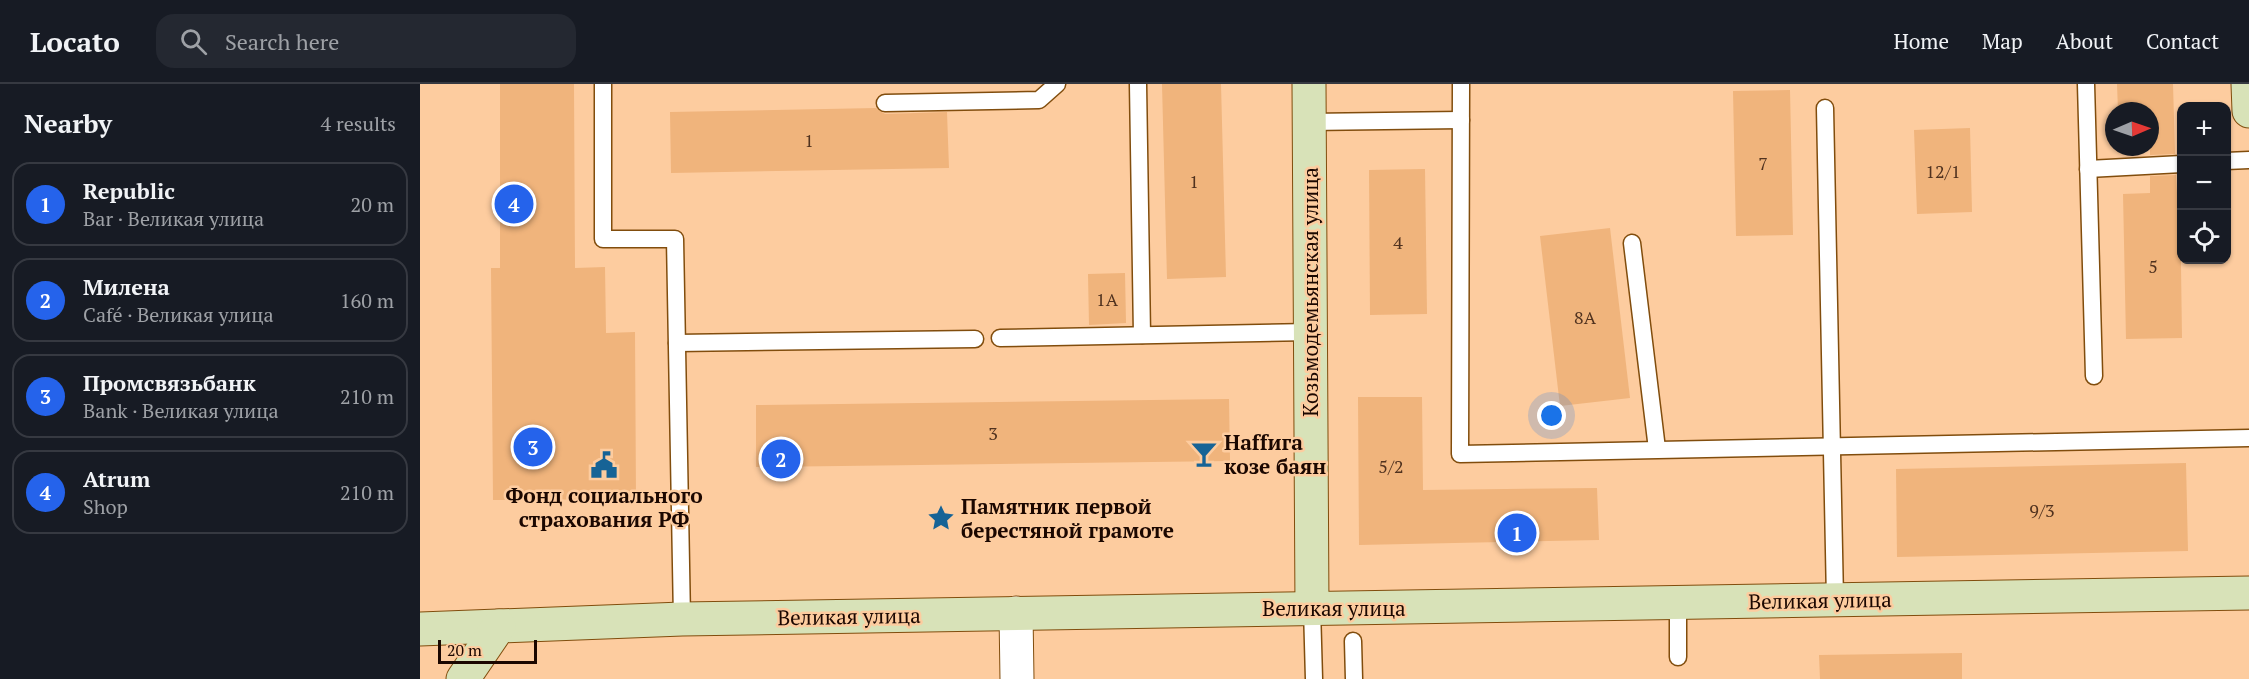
<!DOCTYPE html>
<meta charset="utf-8">
<style>
:root{--surface:#171b24;--page:#242831;--text:#f1f3f6;--muted:#9ea1a6;--line:#363941;--accent:#2563eb}
body{margin:0;font-family:"PT Serif",serif;background:var(--page);color:var(--text)}
.controls{position:absolute;right:18px;top:18px;display:grid;overflow:hidden;border-radius:12px;box-shadow:0 2px 4px #0004}
.controls button{width:54px;height:54px;display:grid;place-items:center;padding:0;border:0;border-bottom:2px solid var(--line);background:var(--surface);color:var(--text);font:30px sans-serif}
.compass{position:absolute;left:1685px;top:18px;width:54px;height:54px;border-radius:50%;background:var(--surface);box-shadow:0 2px 4px #0004;rotate:88deg}
.scale{position:absolute;left:18px;bottom:15px;width:99px;box-sizing:border-box;padding-left:6px;border:3px solid #1b0700;border-top:0;font-size:16px;line-height:21px;white-space:nowrap;color:#1b0700;-webkit-text-stroke:4px #fdcc9f;paint-order:stroke}
.you{position:absolute;left:1132px;top:332px;width:21px;height:21px;margin:-15px;border:4px solid #fff;border-radius:50%;background:#1a73e8;box-shadow:0 0 0 9px #1a73e833}
.badge{display:grid;place-items:center;width:39px;height:39px;border-radius:50%;background:var(--accent);color:#fff;font-size:20px;font-weight:700}
.pin{position:absolute;translate:-50% -50%;border:3px solid #fff;box-shadow:0 2px 6px #0006}
.list{margin:0;padding:0;list-style:none}
h2{display:flex;justify-content:space-between;align-items:center;height:78px;margin:0;padding:0 24px;font-size:26px}
h2 small{font-size:20px;font-weight:400;color:var(--muted)}
.list li{display:grid;grid-template-columns:39px 1fr auto;gap:18px;align-items:center;box-sizing:border-box;height:84px;margin:0 12px 12px;padding:0 12px;border:2px solid var(--line);border-radius:18px}
.list b{display:block;font-size:22px;white-space:nowrap}
.list p{margin:0;font-size:20px;white-space:nowrap;color:var(--muted)}
.list em{font-size:20px;font-style:normal;color:var(--muted)}
.icon{flex:none;width:33px;height:33px;fill:none;stroke:currentColor;stroke-width:2;stroke-linecap:round;stroke-linejoin:round}
.map{position:relative;flex:none;width:1829px;height:595px;overflow:hidden}
header{display:flex;align-items:center;gap:36px;box-sizing:border-box;height:84px;padding:0 30px;background:var(--surface);border-bottom:2px solid var(--line)}
header strong{font-size:28px}
nav{display:flex;gap:33px;margin-inline-start:auto;font-size:21px}
.search{width:420px;height:54px;background:var(--page);display:flex;align-items:center;gap:15px;box-sizing:border-box;padding:0 21px;border-radius:18px;color:var(--muted);font-size:22px}
main{display:flex}
aside{flex:1;background:var(--surface)}
.map>svg:first-child{display:block}
.building{fill:#f0b47c}
.lines{fill:none;stroke-linecap:round;stroke-linejoin:round}
.lane-casing{stroke:#814d0d;stroke-width:19}
.street-casing{stroke:#814d0d;stroke-width:35}
.secondary-casing{stroke:#814d0d;stroke-width:35}
.lane{stroke:#fff;stroke-width:16}
.street{stroke:#fff;stroke-width:33}
.secondary{stroke:#d8e2b8;stroke-width:33}
.labels{text-anchor:middle;dominant-baseline:central;stroke-width:5;stroke-linejoin:round;paint-order:stroke}
.number-label{font-size:18px;fill:#50321f}
.street-label{font-size:21px;fill:#1b0700;stroke:#fdcc9f}
.poi-label{font-size:21px;font-weight:bold;fill:#1b0700;stroke:#fdcc9f;text-anchor:start}
</style>
<header>
<strong>Locato</strong>
<div class="search"><svg class="icon" aria-label="search" viewBox="0 0 24 24"><circle cx="10" cy="10" r="6"/><path d="M15 15l6 6"/></svg>Search here</div>
<nav><a>Home</a><a>Map</a><a>About</a><a>Contact</a></nav>
</header>
<main>
<aside>
<h2>Nearby<small>4 results</small></h2>
<ul class="list">
<li><span class="badge">1</span><div><b>Republic</b><p>Bar · Великая улица</p></div><em>20 m</em></li>
<li><span class="badge">2</span><div><b>Милена</b><p>Café · Великая улица</p></div><em>160 m</em></li>
<li><span class="badge">3</span><div><b>Промсвязьбанк</b><p>Bank · Великая улица</p></div><em>210 m</em></li>
<li><span class="badge">4</span><div><b>Atrum</b><p>Shop</p></div><em>210 m</em></li>
</ul>
</aside>
<div class="map">
<svg width="1829" height="595" viewBox="0 0 1829 595">
<rect width="100%" height="100%" fill="#fdcc9f"/>
<!-- building -->
<g class="building">
<path d="M80 0H154L155 184 185 183 186 249 215 248 216 415 73 416 71 184H80Z"/>
<path d="M742 0H801L806 193 747 195Z"/>
<path d="M1697 0H1753L1755 70 1730 71V27H1698Z"/>
<path d="M1370 6 1373 151 1316 152 1313 7Z"/>
<path d="M456 24 465 30 527 28 529 84 251 89 250 28Z"/>
<path d="M1550 44 1552 128 1497 130 1494 46Z"/>
<path d="M1005 85 1007 230 950 231 949 86Z"/>
<path d="M1756 91 1757 109H1760L1762 254 1706 255 1703 110 1730 109V92Z"/>
<path d="M1190 144 1210 314 1140 322 1120 152Z"/>
<path d="M705 189 706 239 669 241 668 190Z"/>
<path d="M938 313H1002L1003 406 1177 404 1179 456 939 461Z"/>
<path d="M809 315 810 377 336 383V321Z"/>
<path d="M1766 379 1768 467 1477 473 1476 385Z"/>
<path d="M1542 569V595H1400L1399 571Z"/>
</g>
<g class="lines">
<defs>
<g id="lane">
<path d="M183 0V155H255L262 535"/>
<path d="M718 0 722 251"/>
<path d="M1041 0 1040 370 1829 354"/>
<path d="M1666 0 1674 292"/>
<path d="M465 19 619 16 637 0"/>
<path d="M1405 24 1415 516"/>
<path d="M889 38 1041 36"/>
<path d="M1806 77 1829 76"/>
<path d="M1668 85 1762 80"/>
<path d="M1212 159 1237 365"/>
<path d="M580 254 890 248"/>
<path d="M257 259 555 255"/>
<path d="M1258 519V573"/>
<path d="M892 524 894 595"/>
<path d="M933 557 934 595"/>
</g>
<path id="street" d="M596 529 597 595"/>
<g id="secondary">
<path d="M889 0 892 524"/>
<path d="M1828 0 1829 27"/>
<path d="M0 545 262 535 1829 509"/>
<path d="M43 595 79 542"/>
</g>
</defs>
<!-- lane casing -->
<use href="#lane" class="lane-casing"/>
<!-- street casing -->
<use href="#street" class="street-casing"/>
<!-- secondary casing -->
<use href="#secondary" class="secondary-casing"/>
<!-- lane -->
<use href="#lane" class="lane"/>
<!-- street -->
<use href="#street" class="street"/>
<!-- secondary -->
<use href="#secondary" class="secondary"/>
</g>
<!-- icons -->
<defs>
<symbol id="bar-bare" viewBox="-9 -9 18 18"><path d="M-6-5H6L.8 .8V4.5H3.5V6h-7V4.5H-.8V.8Z" fill="#166396" stroke="#fdcc9f" stroke-width="2.5" paint-order="stroke"/></symbol>
<symbol id="civic-bare" viewBox="-9 -9 18 18"><path d="M-.6-6.5H3V-4.5H.6V-3L4-1V1h2V6H-6V1h2V-1L-.6-3ZM-1.2 2.5V6h2.4V2.5Z" fill="#166396" stroke="#fdcc9f" stroke-width="2.5" paint-order="stroke"/></symbol>
<symbol id="sight-bare" viewBox="-9 -9 18 18"><path d="M0-6L1.8-2.2L6-1.7L2.9 1.2L3.7 5.4L0 3.3L-3.7 5.4L-2.9 1.2L-6-1.7L-1.8-2.2Z" fill="#166396" stroke="#fdcc9f" stroke-width="2.5" paint-order="stroke"/></symbol>
</defs>
<g fill-rule="evenodd">
<use href="#bar-bare" x="765" y="351" width="38" height="38"/>
<use href="#civic-bare" x="165" y="362" width="38" height="38"/>
<use href="#sight-bare" x="502" y="415" width="38" height="38"/>
</g>
<g class="labels">
<!-- number labels -->
<g class="number-label">
<text x="389" y="56">1</text>
<text x="1343" y="79">7</text>
<text x="1523" y="87">12/1</text>
<text x="774" y="97">1</text>
<text x="978" y="158">4</text>
<text x="1733" y="182">5</text>
<text x="687" y="215">1А</text>
<text x="1165" y="233">8А</text>
<text x="573" y="349">3</text>
<text x="971" y="382">5/2</text>
<text x="1622" y="426">9/3</text>
</g>
<!-- street labels -->
<g class="street-label">
<text transform="translate(890 208) rotate(-90)">Козьмодемьянская улица</text>
<text transform="translate(1400 516) rotate(-1)">Великая улица</text>
<text x="914" y="524">Великая улица</text>
<text transform="translate(429 532) rotate(-1)">Великая улица</text>
</g>
<!-- poi labels -->
<g class="poi-label">
<text x="804" y="358">Наffига<tspan x="804" dy="24">козе баян</tspan></text>
<text x="184" y="411" text-anchor="middle">Фонд социального<tspan x="184" dy="24">страхования РФ</tspan></text>
<text x="541" y="422">Памятник первой<tspan x="541" dy="24">берестяной грамоте</tspan></text>
</g>
</g>
</svg>
<div class="controls">
<button>+</button>
<button>−</button>
<button><svg class="icon" aria-label="locate" viewBox="0 0 24 24"><circle cx="12" cy="12" r="6"/><path d="M12 2v4M12 18v4M2 12h4M18 12h4"/></svg></button>
</div>
<svg class="compass" viewBox="-18 -18 36 36"><path d="M0-13l5 13h-10z" fill="#e53935"/><path d="M0 13l5-13h-10z" fill="#9ea1a6"/></svg>
<div class="scale">20 m</div>
<div class="you"></div>
<div class="pin badge" style="left:1097px;top:449px">1</div>
<div class="pin badge" style="left:361px;top:375px">2</div>
<div class="pin badge" style="left:113px;top:363px">3</div>
<div class="pin badge" style="left:94px;top:120px">4</div>
</div>
</main>
